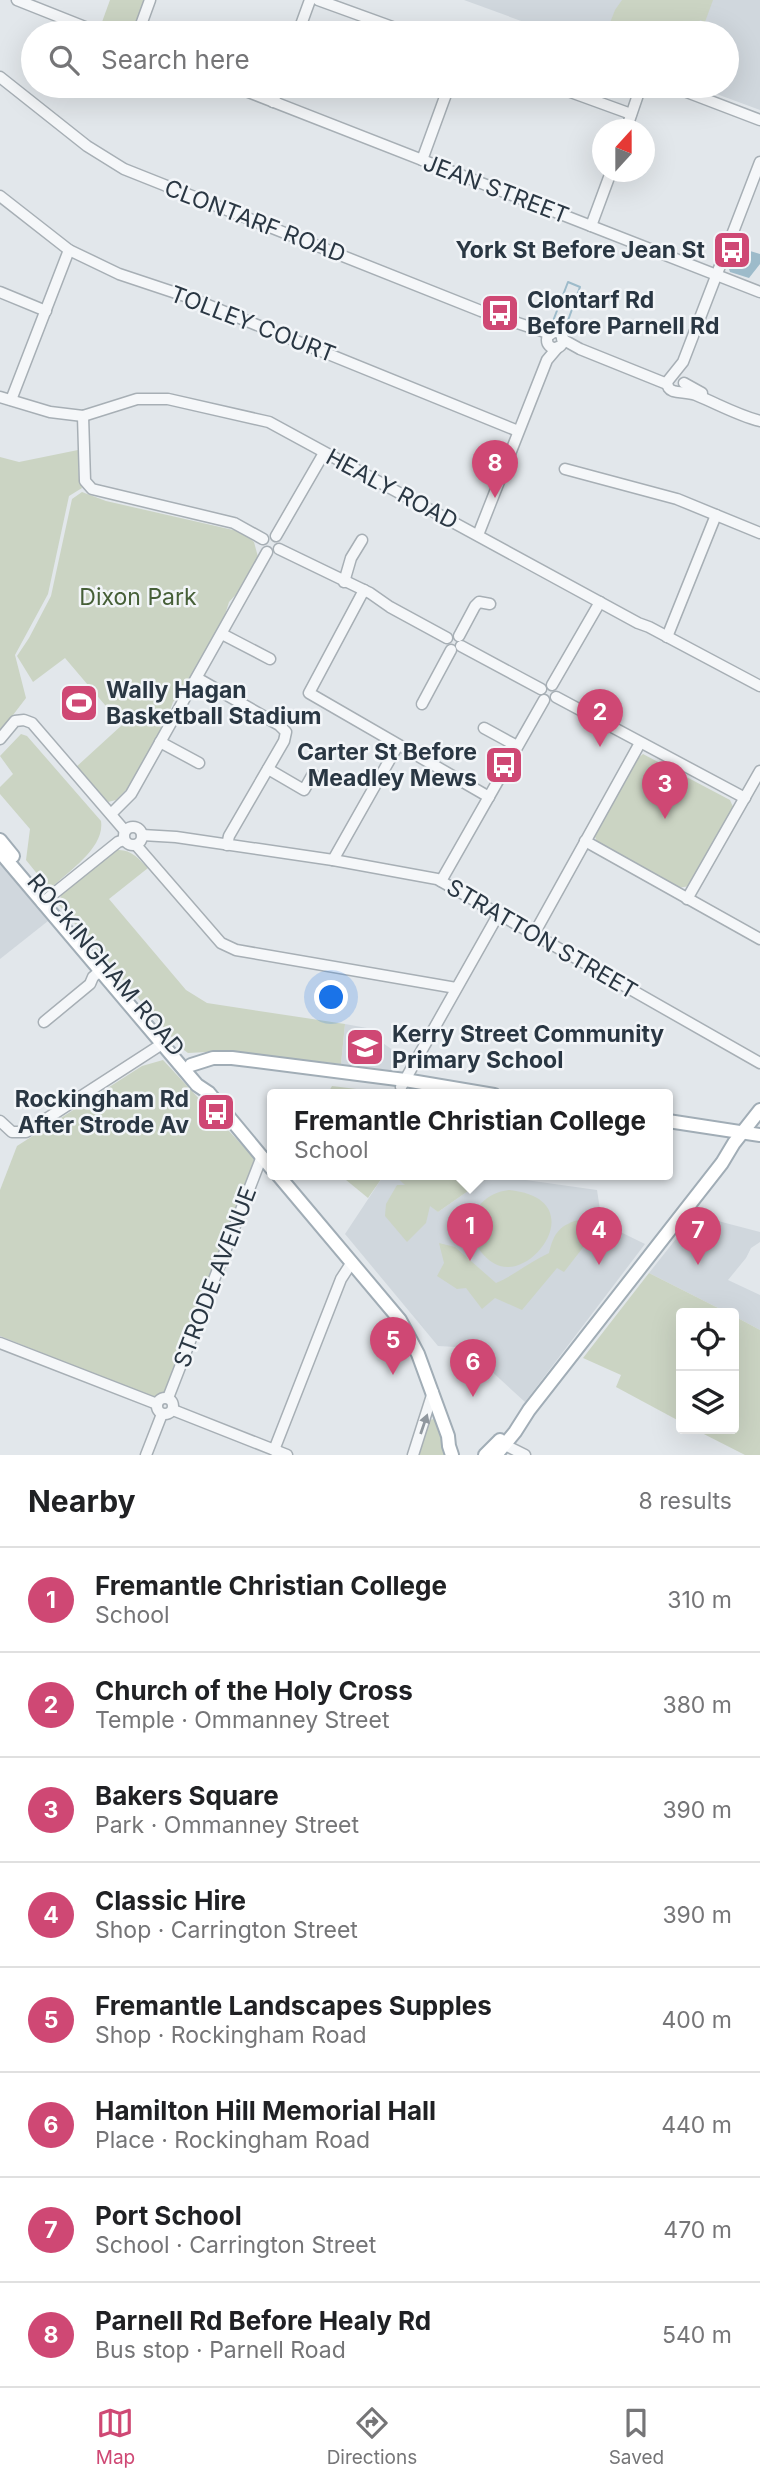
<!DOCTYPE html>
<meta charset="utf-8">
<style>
:root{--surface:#fff;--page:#f2f2f2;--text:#202124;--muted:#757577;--line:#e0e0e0;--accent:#cf4874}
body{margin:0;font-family:Inter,sans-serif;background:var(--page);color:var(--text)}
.controls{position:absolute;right:21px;bottom:21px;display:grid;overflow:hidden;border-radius:7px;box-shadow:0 7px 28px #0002}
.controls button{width:63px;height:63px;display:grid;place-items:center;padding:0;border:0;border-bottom:2px solid var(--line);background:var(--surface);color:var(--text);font:35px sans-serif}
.compass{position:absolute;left:592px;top:119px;width:63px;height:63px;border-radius:50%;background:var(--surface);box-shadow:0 7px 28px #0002;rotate:21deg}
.you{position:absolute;left:332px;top:998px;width:24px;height:24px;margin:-18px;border:5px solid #fff;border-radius:50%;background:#1a73e8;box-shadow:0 0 0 10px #1a73e833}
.badge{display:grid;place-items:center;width:46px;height:46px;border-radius:50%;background:var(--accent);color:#fff;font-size:23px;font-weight:700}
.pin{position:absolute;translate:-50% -58px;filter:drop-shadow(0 2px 4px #0008)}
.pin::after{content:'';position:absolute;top:37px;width:24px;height:21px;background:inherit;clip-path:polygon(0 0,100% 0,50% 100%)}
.popup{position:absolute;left:267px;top:1089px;width:406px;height:91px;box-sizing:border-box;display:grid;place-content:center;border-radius:7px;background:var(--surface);filter:drop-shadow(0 2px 5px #0005);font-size:23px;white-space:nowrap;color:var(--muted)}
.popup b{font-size:26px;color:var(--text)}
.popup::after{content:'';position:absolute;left:50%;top:100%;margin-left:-14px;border:14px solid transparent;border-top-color:var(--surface)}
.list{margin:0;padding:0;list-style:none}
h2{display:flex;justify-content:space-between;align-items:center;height:91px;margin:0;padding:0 28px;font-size:30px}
h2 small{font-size:23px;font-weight:400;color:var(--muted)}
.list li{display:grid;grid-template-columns:46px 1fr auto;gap:21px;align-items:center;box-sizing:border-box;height:105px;padding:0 28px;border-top:2px solid var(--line)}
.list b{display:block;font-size:26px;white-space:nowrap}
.list p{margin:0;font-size:23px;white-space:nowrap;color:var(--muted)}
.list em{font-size:23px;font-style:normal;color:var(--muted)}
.icon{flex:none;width:38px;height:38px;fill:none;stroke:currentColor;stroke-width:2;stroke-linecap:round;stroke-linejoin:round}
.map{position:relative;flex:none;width:760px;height:1455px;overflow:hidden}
.search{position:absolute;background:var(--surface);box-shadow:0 7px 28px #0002;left:21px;right:21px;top:21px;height:77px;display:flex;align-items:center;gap:18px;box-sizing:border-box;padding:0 24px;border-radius:38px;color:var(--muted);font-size:26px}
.sheet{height:931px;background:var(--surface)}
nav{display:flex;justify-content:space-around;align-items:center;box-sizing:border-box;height:98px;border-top:2px solid var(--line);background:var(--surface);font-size:19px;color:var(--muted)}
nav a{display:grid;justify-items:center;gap:4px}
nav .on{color:var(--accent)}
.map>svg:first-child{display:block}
.built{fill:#d0d7dd}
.green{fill:#cbd4c3}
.water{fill:#9dbbca}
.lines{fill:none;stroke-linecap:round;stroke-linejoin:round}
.stream{stroke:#9dbbca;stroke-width:2}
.minor-casing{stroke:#a7afb5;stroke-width:13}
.major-casing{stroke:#a1adb6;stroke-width:16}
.minor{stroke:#f5f7f9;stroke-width:10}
.major{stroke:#fff;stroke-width:12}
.oneway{fill:#90979e}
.labels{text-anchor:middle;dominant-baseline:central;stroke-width:5;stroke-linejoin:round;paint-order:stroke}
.street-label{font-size:23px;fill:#2a3743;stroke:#f2f5f8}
.poi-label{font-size:23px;font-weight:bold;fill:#2a3743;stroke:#f2f5f8;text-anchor:end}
.park-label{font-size:23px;fill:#465f37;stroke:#f2f5f8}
</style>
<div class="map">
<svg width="760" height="1455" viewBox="0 0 760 1455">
<rect width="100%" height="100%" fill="#e2e7eb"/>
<!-- built -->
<g class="built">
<path d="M464 0H760V110L695 86H727V33H554Z"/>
<path d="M0 864 48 921 0 959Z"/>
<path d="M345 1024 367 1028 374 1037 403 1057 395 1071 341 1064Z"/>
<path d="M384 1175H394L438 1212 491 1175 597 1190 602 1223 645 1244 525 1402 476 1357 456 1347 438 1346 345 1234Z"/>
<path d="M695 1215 760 1232V1242L751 1248 746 1258 728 1280 760 1295V1330L734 1316V1313H728L649 1273Z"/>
</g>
<!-- green -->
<g class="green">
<path d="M110 0H146L134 33 102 22Z"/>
<path d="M622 0H713L705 22 700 20 695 33H681L663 27 660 33H606L615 10Z"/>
<path d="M78 450 79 480 82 488 69 496 48 594 15 655 26 698 0 732V457L19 462Z"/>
<path d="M82 492 106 501 242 532 254 542 258 557 242 588 229 602 223 621 185 688 173 702 167 719 127 789 116 800 108 802 75 768 122 725 65 658 33 682 17 656 29 638 51 596 72 499Z"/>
<path d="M21 734 27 736 101 821C105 847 70 870 53 886H47L26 860 30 829 0 794V787L13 774 0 756Z"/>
<path d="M643 754 730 800 734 809 690 886 678 888 598 844 595 837 596 830 637 759Z"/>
<path d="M117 850C131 849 139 859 148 868L109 899 186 990 207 1003 345 1024 341 1064 224 1051 188 1053 180 1047 58 904 62 893Z"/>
<path d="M163 1060 255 1159 161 1401 0 1336V1190L17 1146 142 1066Z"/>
<path d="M332 1086 389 1093 397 1095H327Z"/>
<path d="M340 1175H384L368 1198Z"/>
<path d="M394 1175H491L438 1212 430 1206 426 1223 407 1242 385 1216 386 1204 397 1185H405Z"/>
<path d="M509 1190C590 1198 537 1277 500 1266 493 1264 486 1258 482 1253 460 1226 476 1194 509 1190Z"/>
<path d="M581 1219 602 1223 564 1272 557 1268 522 1310 495 1298 482 1309 466 1288 457 1289 437 1276 444 1263 439 1243 455 1247 496 1283C515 1275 529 1262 549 1253 554 1232 560 1225 581 1219Z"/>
<path d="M649 1273 728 1313H681V1422L616 1387 621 1375 583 1358Z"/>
<path d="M734 1316 760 1330V1455H745L694 1429H734Z"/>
<path d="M434 1419 447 1455H417L429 1420Z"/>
</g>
<!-- water -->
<path class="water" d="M737 247 760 254V264L749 278 730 272 729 269Z"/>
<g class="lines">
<!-- stream -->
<path class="stream" d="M568 282 580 287 566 326 553 321Z"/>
<defs>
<g id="minor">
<path d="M17 0 100 33"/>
<path d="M318 0 409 33"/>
<path d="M138 33 150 0"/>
<path d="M298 33 310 0"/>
<path d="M0 77 87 146 124 169 481 311 551 334"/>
<path d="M233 86 760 292"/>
<path d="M554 86 631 114"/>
<path d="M671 86 760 120"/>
<path d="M273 102 279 86"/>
<path d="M626 130 641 86"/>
<path d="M422 160 449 86"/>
<path d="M760 162 683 362 667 382C668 387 668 389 673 391 680 393 688 392 696 395 718 404 737 415 760 421"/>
<path d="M0 196 69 250 119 274 188 297 518 431"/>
<path d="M591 226 611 172"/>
<path d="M0 292 46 311"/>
<circle cx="555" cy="340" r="8"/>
<path d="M562 339 580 349 667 384"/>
<path d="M684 383 702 393"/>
<path d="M0 397 50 412 83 416 137 399H168L269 422 638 623 649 627 760 686"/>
<path d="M11 400 69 250"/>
<path d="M83 416 85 481 92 489 234 523 263 539"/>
<path d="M565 469 677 499 760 533"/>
<path d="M478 535 547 360 558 347"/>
<path d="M276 536 324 453"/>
<path d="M279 549 370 593 390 607 447 638"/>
<path d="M344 582 351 558 362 540"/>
<path d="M364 590 309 693 489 797"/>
<path d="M222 634 270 659"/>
<path d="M459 636 475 606 479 602 490 604"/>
<path d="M667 637 716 515"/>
<path d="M461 646 541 689"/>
<path d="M197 678 279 725 286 732 284 741 229 836 227 845"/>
<path d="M552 685 600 602"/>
<path d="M556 697 745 798"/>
<path d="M422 704 451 650"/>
<path d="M484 728 517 746"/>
<path d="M0 739 15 721 24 720 32 723 125 831"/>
<path d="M160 742 199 763"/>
<path d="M268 769 304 790 313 774"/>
<path d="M111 814 131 794 267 552"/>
<circle cx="133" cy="836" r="9"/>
<path d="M142 835 176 837 333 860 437 879 760 1063"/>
<path d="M585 841 760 939"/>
<path d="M136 845 221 943 236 950 456 988"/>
<path d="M333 860 398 745"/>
<path d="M441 881 544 700"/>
<path d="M687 899 760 771"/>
<path d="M42 903 118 842 124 840"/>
<path d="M534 934 640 743"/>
<path d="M44 1022 90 984 93 977 100 971"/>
<path d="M401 1087 498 915"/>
<path d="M0 1121 12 1132H26L162 1044"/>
<path d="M0 1343 157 1404"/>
<circle cx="165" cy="1406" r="8"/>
<path d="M168 1398 262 1156"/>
<path d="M173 1410 287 1455"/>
<path d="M505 1445 525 1455"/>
<path d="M274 1450 341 1279 352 1262"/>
<path d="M146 1455 162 1414"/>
<path d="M413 1455 433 1392"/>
</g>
<g id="major">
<path d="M0 840 13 856"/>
<path d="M0 852 186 1072 197 1085 209 1093 272 1169"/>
<path d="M191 1065 213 1058H232L405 1080 494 1095"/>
<path d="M668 1121 760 1135"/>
<path d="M278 1175 400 1320 418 1354 448 1436 449 1446 452 1455"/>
<path d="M485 1455 500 1440"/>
<path d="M496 1455 515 1432 529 1410 722 1163 734 1143 760 1110"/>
</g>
</defs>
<!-- minor casing -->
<use href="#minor" class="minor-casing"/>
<!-- major casing -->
<use href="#major" class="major-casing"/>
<!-- minor -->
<use href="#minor" class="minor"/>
<!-- major -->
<use href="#major" class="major"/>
</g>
<!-- one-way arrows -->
<defs><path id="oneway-solid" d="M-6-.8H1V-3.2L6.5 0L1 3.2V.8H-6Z" transform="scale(1.75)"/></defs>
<use class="oneway" href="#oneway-solid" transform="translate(424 1424) rotate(-71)"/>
<!-- icons -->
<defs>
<symbol id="bus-square" viewBox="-11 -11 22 22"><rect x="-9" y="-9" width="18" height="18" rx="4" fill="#cf4874" stroke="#f2f5f8"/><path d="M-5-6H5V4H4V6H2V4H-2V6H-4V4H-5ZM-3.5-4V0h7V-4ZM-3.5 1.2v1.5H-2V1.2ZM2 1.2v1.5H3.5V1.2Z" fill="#fff"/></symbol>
<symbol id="stadium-square" viewBox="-11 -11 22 22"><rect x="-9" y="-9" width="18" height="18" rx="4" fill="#cf4874" stroke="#f2f5f8"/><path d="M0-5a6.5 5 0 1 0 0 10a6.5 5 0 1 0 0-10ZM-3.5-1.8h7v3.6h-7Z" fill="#fff"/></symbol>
<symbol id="school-square" viewBox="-11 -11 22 22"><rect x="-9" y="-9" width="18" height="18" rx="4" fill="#cf4874" stroke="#f2f5f8"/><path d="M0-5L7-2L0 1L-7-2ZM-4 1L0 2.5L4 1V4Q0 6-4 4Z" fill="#fff"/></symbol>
</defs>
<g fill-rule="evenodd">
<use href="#bus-square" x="710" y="228" width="44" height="44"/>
<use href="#bus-square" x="478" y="291" width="44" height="44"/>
<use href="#stadium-square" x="57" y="681" width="44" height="44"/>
<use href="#bus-square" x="482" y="743" width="44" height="44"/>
<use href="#school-square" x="343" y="1025" width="44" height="44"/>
<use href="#bus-square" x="194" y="1090" width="44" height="44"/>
</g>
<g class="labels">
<!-- street labels -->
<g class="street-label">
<text transform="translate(496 189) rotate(21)">JEAN STREET</text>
<text transform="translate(255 221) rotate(21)">CLONTARF ROAD</text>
<text transform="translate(253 324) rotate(21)">TOLLEY COURT</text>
<text transform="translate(392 489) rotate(28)">HEALY ROAD</text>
<text transform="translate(542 939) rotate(30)">STRATTON STREET</text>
<text transform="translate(106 965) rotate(50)">ROCKINGHAM ROAD</text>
<text transform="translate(215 1277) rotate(-69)">STRODE AVENUE</text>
</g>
<!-- poi labels -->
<g class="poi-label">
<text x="705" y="250">York St Before Jean St</text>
<text x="527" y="300" text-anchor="start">Clontarf Rd<tspan x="527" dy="26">Before Parnell Rd</tspan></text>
<text x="106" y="690" text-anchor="start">Wally Hagan<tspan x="106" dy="26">Basketball Stadium</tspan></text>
<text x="477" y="752">Carter St Before<tspan x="477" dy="26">Meadley Mews</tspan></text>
<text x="392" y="1034" text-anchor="start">Kerry Street Community<tspan x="392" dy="26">Primary School</tspan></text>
<text x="189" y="1099">Rockingham Rd<tspan x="189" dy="26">After Strode Av</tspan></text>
</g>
<!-- park labels -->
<g class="park-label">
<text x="138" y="597">Dixon Park</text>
</g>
</g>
</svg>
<div class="controls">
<button><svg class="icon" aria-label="locate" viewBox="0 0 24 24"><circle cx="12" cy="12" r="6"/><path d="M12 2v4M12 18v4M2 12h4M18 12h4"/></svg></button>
<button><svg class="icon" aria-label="layers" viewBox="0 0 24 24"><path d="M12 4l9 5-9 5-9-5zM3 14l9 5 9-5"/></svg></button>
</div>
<svg class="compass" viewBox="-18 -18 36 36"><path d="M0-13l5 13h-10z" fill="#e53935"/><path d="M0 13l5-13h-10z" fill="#757577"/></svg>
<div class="you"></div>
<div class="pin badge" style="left:470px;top:1261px">1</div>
<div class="popup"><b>Fremantle Christian College</b>School</div>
<div class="pin badge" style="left:600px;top:747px">2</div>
<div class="pin badge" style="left:665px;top:819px">3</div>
<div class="pin badge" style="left:599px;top:1265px">4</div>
<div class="pin badge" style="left:393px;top:1375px">5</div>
<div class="pin badge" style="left:473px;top:1397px">6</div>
<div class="pin badge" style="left:698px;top:1265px">7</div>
<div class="pin badge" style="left:495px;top:498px">8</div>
<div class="search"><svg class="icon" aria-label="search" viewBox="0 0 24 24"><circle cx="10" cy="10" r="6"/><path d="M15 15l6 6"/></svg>Search here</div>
</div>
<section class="sheet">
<h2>Nearby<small>8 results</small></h2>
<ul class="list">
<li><span class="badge">1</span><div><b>Fremantle Christian College</b><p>School</p></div><em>310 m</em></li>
<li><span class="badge">2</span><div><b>Church of the Holy Cross</b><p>Temple · Ommanney Street</p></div><em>380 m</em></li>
<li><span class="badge">3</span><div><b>Bakers Square</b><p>Park · Ommanney Street</p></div><em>390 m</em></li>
<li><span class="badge">4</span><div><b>Classic Hire</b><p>Shop · Carrington Street</p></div><em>390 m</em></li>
<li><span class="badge">5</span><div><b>Fremantle Landscapes Supples</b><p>Shop · Rockingham Road</p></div><em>400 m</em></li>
<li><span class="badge">6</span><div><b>Hamilton Hill Memorial Hall</b><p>Place · Rockingham Road</p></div><em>440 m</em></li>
<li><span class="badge">7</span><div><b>Port School</b><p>School · Carrington Street</p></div><em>470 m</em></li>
<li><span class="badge">8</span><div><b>Parnell Rd Before Healy Rd</b><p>Bus stop · Parnell Road</p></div><em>540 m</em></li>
</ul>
</section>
<nav>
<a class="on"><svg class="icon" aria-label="map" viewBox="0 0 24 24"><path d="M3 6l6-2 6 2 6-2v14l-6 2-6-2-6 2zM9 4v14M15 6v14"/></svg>Map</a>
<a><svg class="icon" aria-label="directions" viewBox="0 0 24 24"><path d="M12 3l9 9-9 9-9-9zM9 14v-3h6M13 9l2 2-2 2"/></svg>Directions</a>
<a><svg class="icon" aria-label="saved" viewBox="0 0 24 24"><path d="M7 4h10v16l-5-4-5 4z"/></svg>Saved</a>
</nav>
